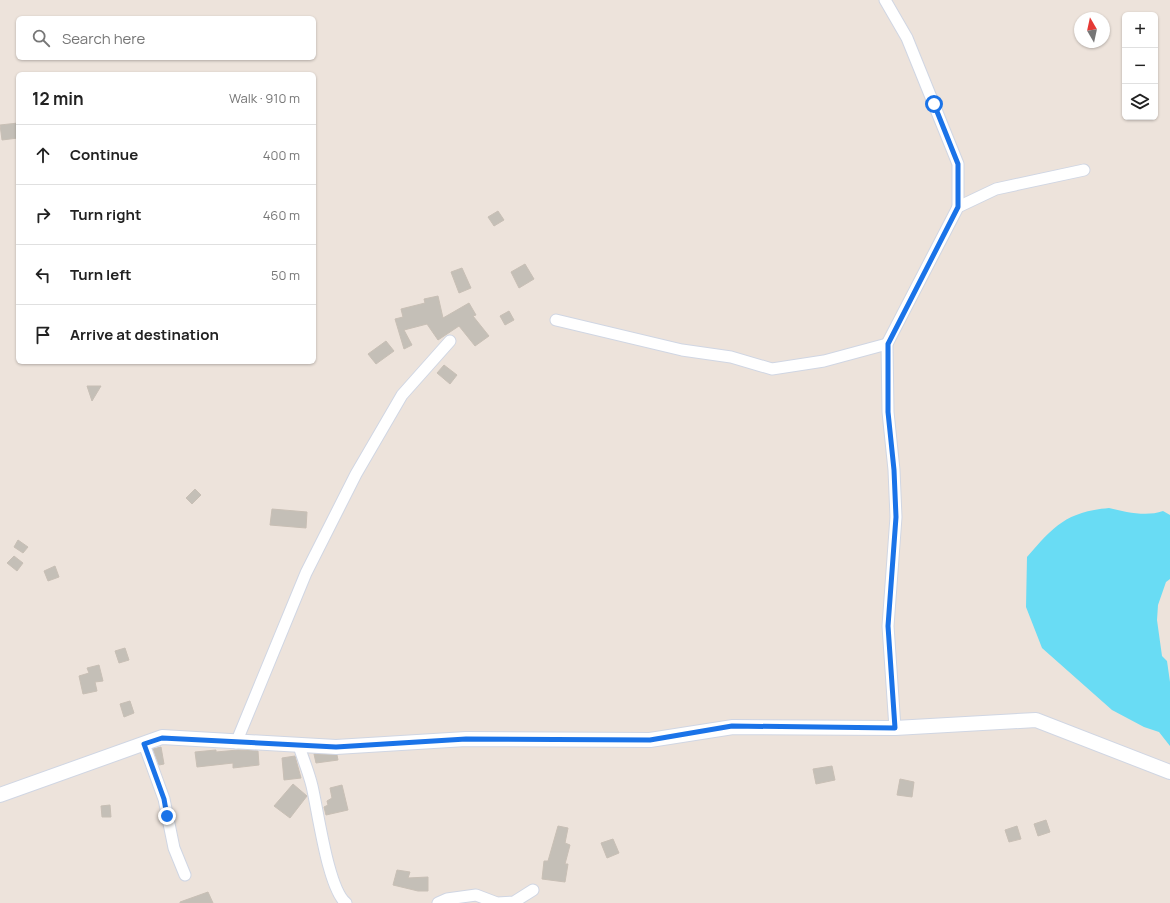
<!DOCTYPE html>
<meta charset="utf-8">
<style>
:root{--surface:#fff;--page:#f6f6f6;--text:#222;--muted:#767676;--line:#e0e0e0}
body{margin:0;font-family:Manrope,sans-serif;background:var(--page);color:var(--text)}
.controls{position:absolute;right:12px;top:12px;display:grid;overflow:hidden;border-radius:6px;box-shadow:0 1px 3px #0004}
.controls button{width:36px;height:36px;display:grid;place-items:center;padding:0;border:0;border-bottom:1px solid var(--line);background:var(--surface);color:var(--text);font:20px sans-serif}
.compass{position:absolute;left:1074px;top:12px;width:36px;height:36px;border-radius:50%;background:var(--surface);box-shadow:0 1px 3px #0004;rotate:351deg}
.stop{position:absolute;width:12px;height:12px;margin:-9px;border:3px solid #1a73e8;border-radius:50%;background:#fff}
.stop.end{background:#1a73e8;border-color:#fff;box-shadow:0 1px 4px #0008}
.list{margin:0;padding:0;list-style:none}
h2{display:flex;justify-content:space-between;align-items:center;height:52px;margin:0;padding:0 16px;font-size:17px}
h2 small{font-size:13px;font-weight:400;color:var(--muted)}
.list li{display:grid;grid-template-columns:26px 1fr auto;gap:12px;align-items:center;box-sizing:border-box;height:60px;padding:0 16px;border-top:1px solid var(--line)}
.list b{display:block;font-size:15px;white-space:nowrap}
.list em{font-size:13px;font-style:normal;color:var(--muted)}
.icon{flex:none;width:22px;height:22px;fill:none;stroke:currentColor;stroke-width:2;stroke-linecap:round;stroke-linejoin:round}
.map{position:relative;flex:none;width:1170px;height:903px;overflow:hidden}
.search{position:absolute;background:var(--surface);box-shadow:0 1px 3px #0004;left:16px;top:16px;width:300px;height:44px;display:flex;align-items:center;gap:10px;box-sizing:border-box;padding:0 14px;border-radius:6px;color:var(--muted);font-size:15px}
.panel{position:absolute;background:var(--surface);box-shadow:0 1px 3px #0004;left:16px;top:72px;width:300px;height:292px;border-radius:6px}
.map>svg:first-child{display:block}
.water{fill:#69dcf4}
.building{fill:#c4bfb7;stroke:#c8bfb5}
.lines{fill:none;stroke-linecap:round;stroke-linejoin:round}
.minor-casing{stroke:#d0d6e3;stroke-width:13}
.tertiary-casing{stroke:#d0d6e3;stroke-width:16}
.minor{stroke:#fff;stroke-width:11}
.tertiary{stroke:#fff;stroke-width:14}
.route{stroke:#1a73e8;stroke-width:5}
</style>
<div class="map">
<svg width="1170" height="903" viewBox="0 0 1170 903">
<rect width="100%" height="100%" fill="#ede3db"/>
<!-- water -->
<path class="water" d="M1109 508C1126 512 1146 517 1163 511L1170 515V579L1166 582 1158 605 1157 620 1162 656 1167 661 1170 682V746L1159 732 1144 727 1112 710 1042 648 1026 607 1027 557C1054 526 1066 512 1109 508Z"/>
<!-- building -->
<g class="building">
<path d="M18 123V138L2 140 0 125Z"/>
<path d="M498 211 504 220 494 226 488 217Z"/>
<path d="M525 264 534 279 519 288 511 272Z"/>
<path d="M462 268 471 288 459 293 451 272Z"/>
<path d="M438 296 443 318 469 303 476 315 473 316 489 336 475 346 459 326 438 340 427 324 404 330 412 345 404 349 395 319 403 317 401 309 425 303 424 299Z"/>
<path d="M509 311 514 320 505 325 500 316Z"/>
<path d="M386 341 394 351 376 364 368 354Z"/>
<path d="M444 365 457 375 450 384 437 373Z"/>
<path d="M87 386H101L92 401Z"/>
<path d="M195 489 201 495 192 504 186 498Z"/>
<path d="M272 509 307 512 306 528 270 525Z"/>
<path d="M18 540 28 547 23 553 14 547Z"/>
<path d="M14 556 23 563 17 571 7 563Z"/>
<path d="M55 566 59 577 48 581 44 571Z"/>
<path d="M125 648 129 660 119 663 115 651Z"/>
<path d="M99 665 103 681 95 682 97 691 83 694 79 676 89 673 87 668Z"/>
<path d="M130 701 134 713 124 717 120 704Z"/>
<path d="M161 747 164 764 159 765 153 749Z"/>
<path d="M216 750V752L238 750 258 751 259 765 233 768V763L197 767 195 752Z"/>
<path d="M314 754 337 755 338 760 316 763Z"/>
<path d="M295 756 301 778 284 780 282 758Z"/>
<path d="M832 766 835 780 816 784 813 769Z"/>
<path d="M900 779 914 782 912 797 897 795Z"/>
<path d="M293 784 307 796 290 818 274 806Z"/>
<path d="M342 785 348 810 326 815 324 807 328 805 327 801 332 798 330 788Z"/>
<path d="M110 805 111 817H102L101 806Z"/>
<path d="M1046 820 1050 832 1038 836 1034 824Z"/>
<path d="M558 826 568 828 565 843 570 845 565 864H568L565 882 542 879 544 861H548Z"/>
<path d="M1017 826 1021 839 1009 842 1005 830Z"/>
<path d="M613 839 619 853 607 858 601 843Z"/>
<path d="M397 870 410 872 408 878 428 877V891H418L393 885Z"/>
<path d="M208 892 213 903H180V902Z"/>
</g>
<g class="lines">
<defs>
<g id="minor">
<path d="M885 0 907 38 958 164V207"/>
<path d="M556 320 682 350 731 357 772 369 824 361 887 344"/>
<path d="M895 728 888 626 896 517 894 470 888 412 887 344 958 207 996 189 1084 170"/>
<path d="M236 743 306 573 356 474 402 395 450 341"/>
<path d="M144 744 164 799 174 848 185 875"/>
<path d="M299 746C303 759 309 773 312 786 318 811 328 889 346 903"/>
<path d="M438 903 447 899 476 895 497 903 514 902 533 890"/>
</g>
<path id="tertiary" d="M0 795 162 737 336 747 466 739 650 740 733 727 895 728 1036 720 1170 772"/>
</defs>
<!-- minor casing -->
<use href="#minor" class="minor-casing"/>
<!-- tertiary casing -->
<use href="#tertiary" class="tertiary-casing"/>
<!-- minor -->
<use href="#minor" class="minor"/>
<!-- tertiary -->
<use href="#tertiary" class="tertiary"/>
</g>
<g class="lines">
<!-- route -->
<path class="route" d="M167 816 164 799 144 744 162 738 336 747 466 739 650 740 732 726 895 728 888 626 896 517 894 470 888 412V344L958 207V164L934 104"/>
</g>
</svg>
<div class="controls">
<button>+</button>
<button>−</button>
<button><svg class="icon" aria-label="layers" viewBox="0 0 24 24"><path d="M12 4l9 5-9 5-9-5zM3 14l9 5 9-5"/></svg></button>
</div>
<svg class="compass" viewBox="-18 -18 36 36"><path d="M0-13l5 13h-10z" fill="#e53935"/><path d="M0 13l5-13h-10z" fill="#767676"/></svg>
<div class="stop" style="left:934px;top:104px"></div>
<div class="stop end" style="left:167px;top:816px"></div>
<div class="search"><svg class="icon" aria-label="search" viewBox="0 0 24 24"><circle cx="10" cy="10" r="6"/><path d="M15 15l6 6"/></svg>Search here</div>
<section class="panel">
<h2>12 min<small>Walk · 910 m</small></h2>
<ul class="list">
<li><svg class="icon" aria-label="ahead" viewBox="0 0 24 24"><path d="M12 20V5M6 11l6-6 6 6"/></svg><div><b>Continue</b></div><em>400 m</em></li>
<li><svg class="icon" aria-label="right" viewBox="0 0 24 24"><path d="M7 20v-9h11M14 6l5 5-5 5"/></svg><div><b>Turn right</b></div><em>460 m</em></li>
<li><svg class="icon" aria-label="left" viewBox="0 0 24 24"><path d="M17 20v-9H6M10 6l-5 5 5 5"/></svg><div><b>Turn left</b></div><em>50 m</em></li>
<li><svg class="icon" aria-label="arrive" viewBox="0 0 24 24"><path d="M6 21V4h12l-3 4 3 4H6"/></svg><div><b>Arrive at destination</b></div></li>
</ul>
</section>
</div>
